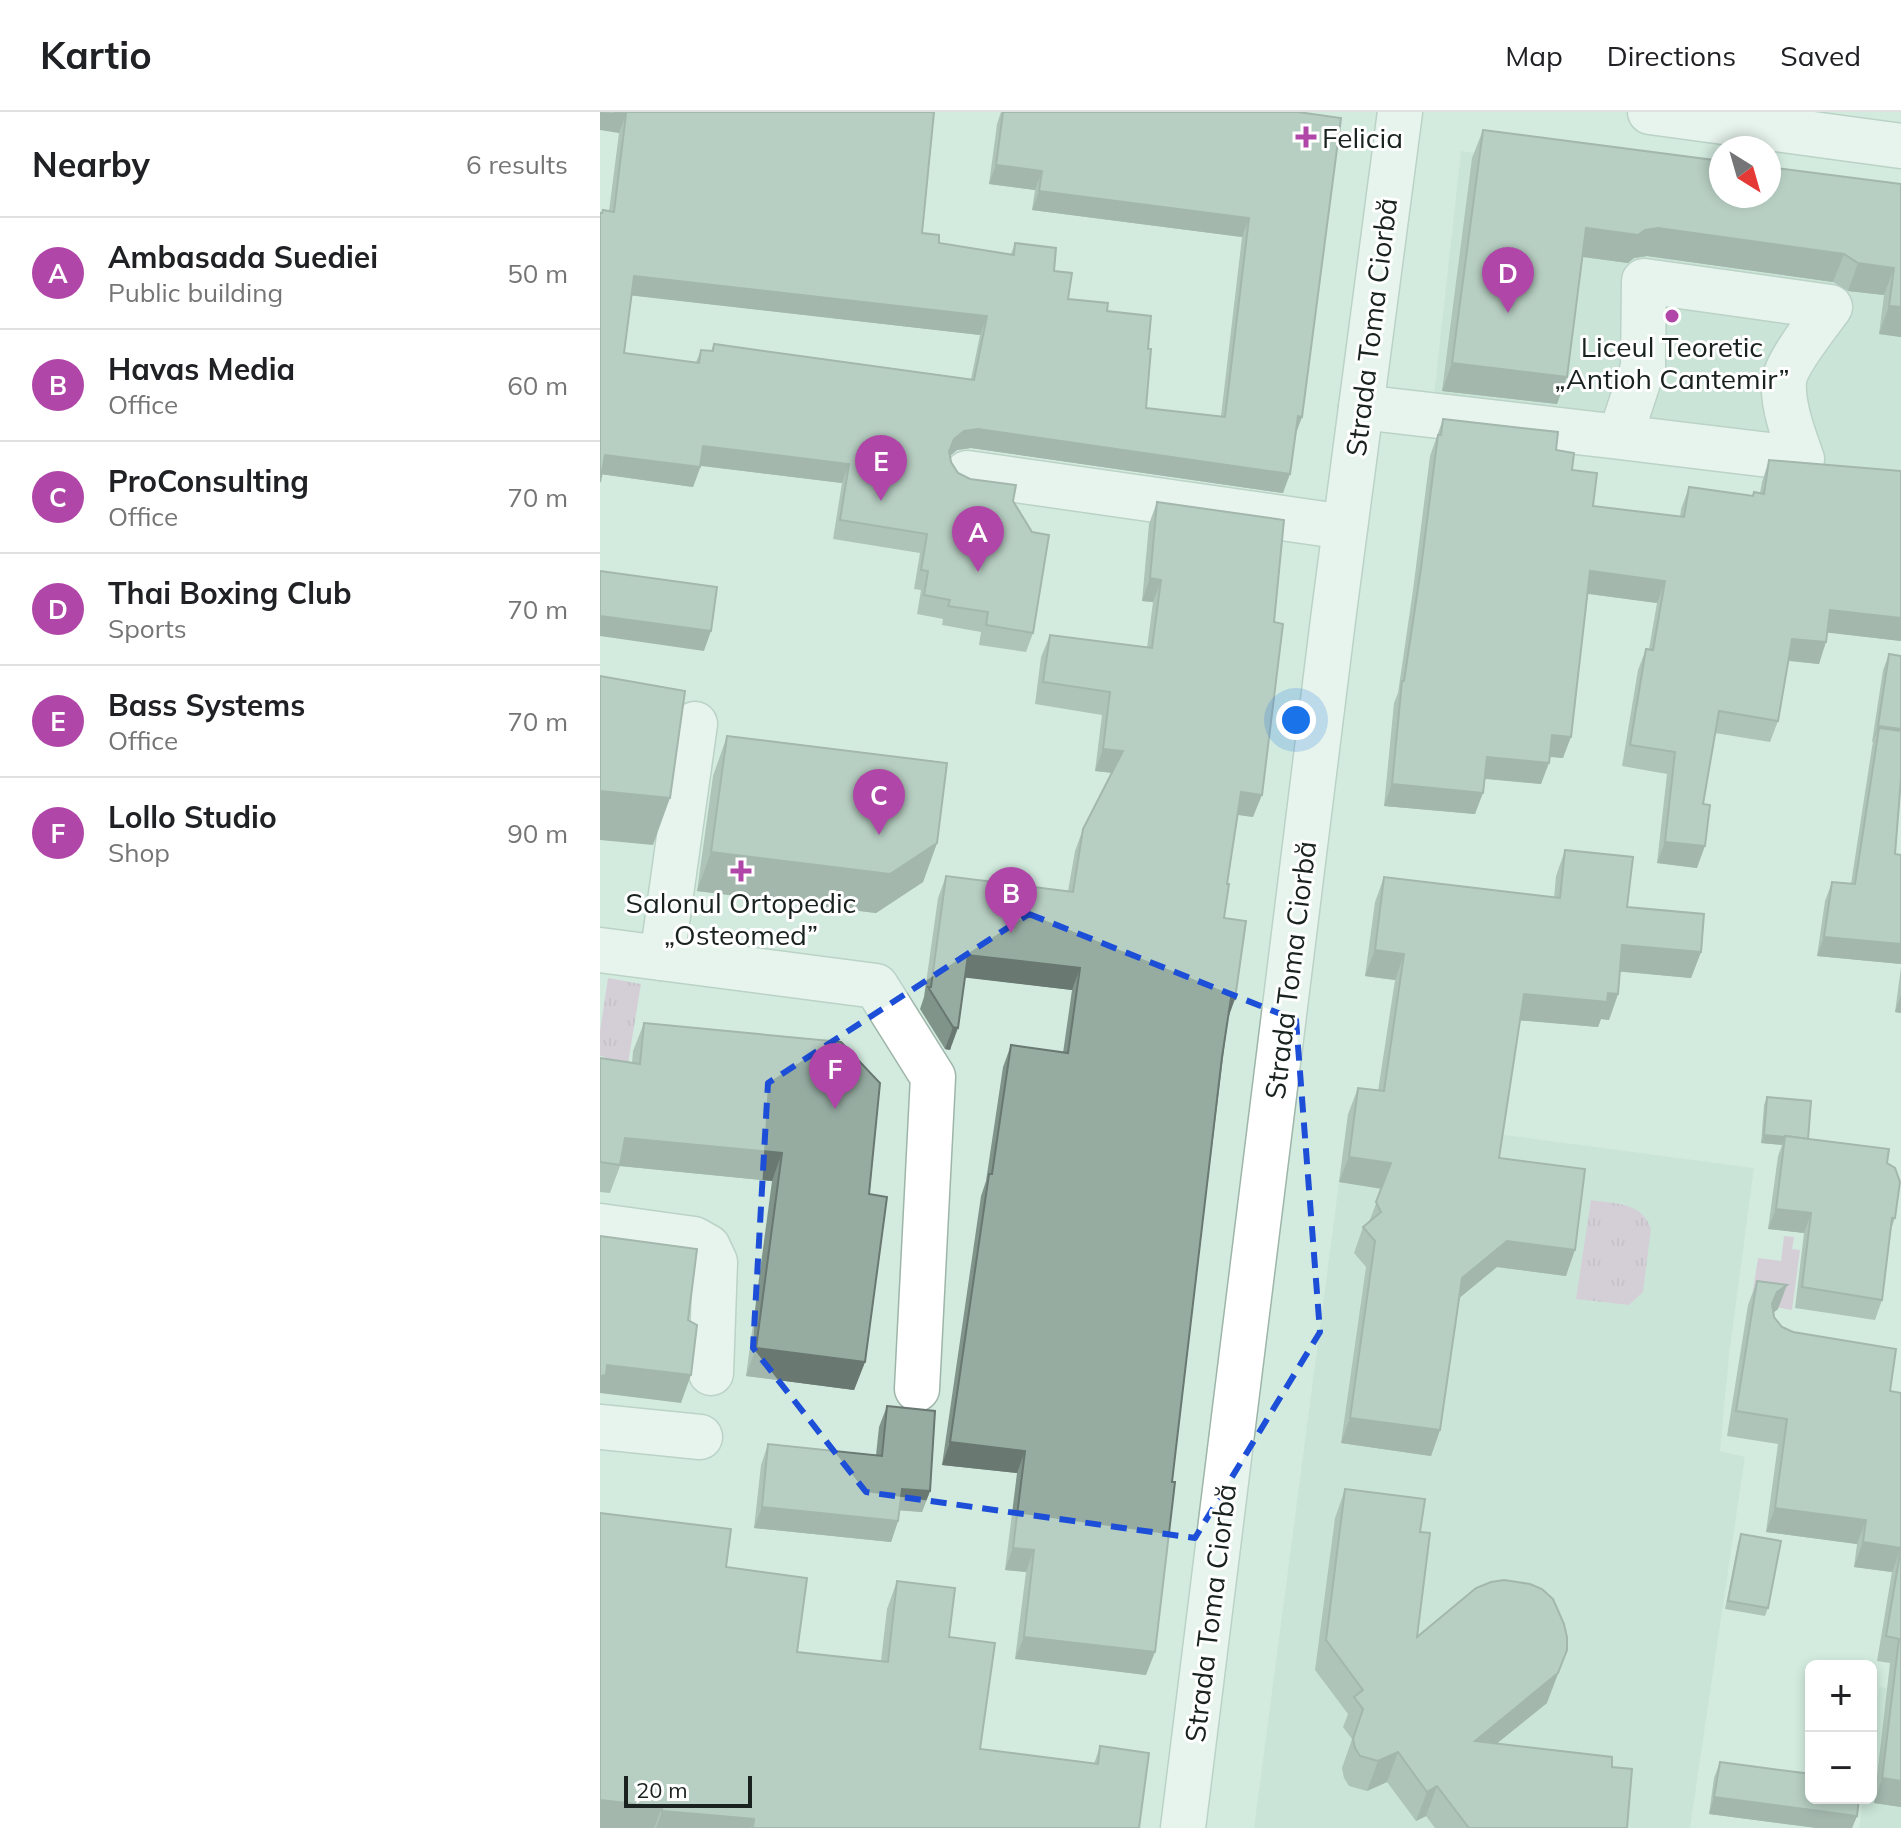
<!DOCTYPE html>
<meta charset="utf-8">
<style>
:root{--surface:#fff;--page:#f2f2f2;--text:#202124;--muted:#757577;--line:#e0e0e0;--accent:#b046a7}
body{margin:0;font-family:Mulish,sans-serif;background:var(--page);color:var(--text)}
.controls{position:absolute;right:24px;bottom:24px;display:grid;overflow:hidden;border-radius:12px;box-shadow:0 4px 12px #0003}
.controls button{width:72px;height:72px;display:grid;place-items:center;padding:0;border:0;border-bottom:2px solid var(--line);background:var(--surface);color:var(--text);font:40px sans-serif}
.compass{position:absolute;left:1109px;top:24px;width:72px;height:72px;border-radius:50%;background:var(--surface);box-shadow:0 4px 12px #0003;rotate:143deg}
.scale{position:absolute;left:24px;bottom:20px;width:128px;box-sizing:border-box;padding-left:8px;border:4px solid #19221e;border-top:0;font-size:22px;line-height:28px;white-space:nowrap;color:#19221e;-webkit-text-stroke:6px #fff;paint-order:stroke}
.you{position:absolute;left:696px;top:608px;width:28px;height:28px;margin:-20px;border:6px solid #fff;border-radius:50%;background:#1a73e8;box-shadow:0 0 0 12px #1a73e833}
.badge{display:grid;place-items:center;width:52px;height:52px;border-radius:50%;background:var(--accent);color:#fff;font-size:26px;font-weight:700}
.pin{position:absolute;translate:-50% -66px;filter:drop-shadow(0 2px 4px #0008)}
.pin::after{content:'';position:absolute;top:42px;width:28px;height:24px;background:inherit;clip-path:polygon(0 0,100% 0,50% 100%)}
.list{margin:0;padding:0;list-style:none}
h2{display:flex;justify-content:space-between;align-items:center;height:104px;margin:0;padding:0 32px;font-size:34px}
h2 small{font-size:26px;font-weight:400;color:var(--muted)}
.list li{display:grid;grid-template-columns:52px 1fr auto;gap:24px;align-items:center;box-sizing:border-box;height:112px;padding:0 32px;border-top:2px solid var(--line)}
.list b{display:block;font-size:30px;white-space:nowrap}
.list p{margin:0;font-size:26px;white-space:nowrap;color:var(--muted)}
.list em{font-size:26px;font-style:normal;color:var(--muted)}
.map{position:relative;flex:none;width:1301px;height:1716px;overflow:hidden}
header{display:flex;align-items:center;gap:48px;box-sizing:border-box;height:112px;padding:0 40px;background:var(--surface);border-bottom:2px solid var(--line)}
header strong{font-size:38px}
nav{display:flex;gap:44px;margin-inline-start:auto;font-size:28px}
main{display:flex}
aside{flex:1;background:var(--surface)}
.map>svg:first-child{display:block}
.built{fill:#bfddcf}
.grass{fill:url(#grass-tufts)}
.garden{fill:#d5aecf}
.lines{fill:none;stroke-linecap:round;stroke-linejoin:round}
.minor-casing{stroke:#9eb5a9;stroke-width:47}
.minor{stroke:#fff;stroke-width:44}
.wall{fill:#81948a;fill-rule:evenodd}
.shaded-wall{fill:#697871}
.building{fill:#96aca1;stroke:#697871;stroke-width:2;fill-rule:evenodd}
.marked{fill:none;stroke:#1d4ed8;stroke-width:6;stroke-dasharray:16 10;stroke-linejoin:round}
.poi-dot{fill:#b046a7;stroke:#fff;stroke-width:3}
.labels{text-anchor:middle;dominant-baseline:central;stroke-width:6;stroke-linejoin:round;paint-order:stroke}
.poi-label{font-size:28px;fill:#19221e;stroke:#fff}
.street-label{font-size:28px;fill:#19221e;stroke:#fff}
</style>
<header>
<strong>Kartio</strong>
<nav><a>Map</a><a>Directions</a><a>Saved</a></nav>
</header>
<main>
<aside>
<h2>Nearby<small>6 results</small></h2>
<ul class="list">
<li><span class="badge">A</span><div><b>Ambasada Suediei</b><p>Public building</p></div><em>50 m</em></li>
<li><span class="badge">B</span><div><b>Havas Media</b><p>Office</p></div><em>60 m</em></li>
<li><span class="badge">C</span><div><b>ProConsulting</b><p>Office</p></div><em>70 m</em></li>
<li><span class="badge">D</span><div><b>Thai Boxing Club</b><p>Sports</p></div><em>70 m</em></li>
<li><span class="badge">E</span><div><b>Bass Systems</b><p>Office</p></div><em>70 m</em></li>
<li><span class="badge">F</span><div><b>Lollo Studio</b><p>Shop</p></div><em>90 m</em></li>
</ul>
</aside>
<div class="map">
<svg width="1301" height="1716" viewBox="0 0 1301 1716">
<defs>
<pattern id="grass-tufts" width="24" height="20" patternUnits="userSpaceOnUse" patternTransform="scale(2)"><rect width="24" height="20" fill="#d5aecf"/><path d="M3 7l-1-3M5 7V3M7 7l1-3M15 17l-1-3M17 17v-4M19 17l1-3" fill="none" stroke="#b695b1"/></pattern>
</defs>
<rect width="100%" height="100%" fill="#d3ebdf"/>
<!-- built -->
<g class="built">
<path d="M861 39 1121 74V84H1169L1301 98V521L1243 365 831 310Z"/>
<path d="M748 1002 1154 1056 1129 1244 1120 1339 1145 1345 1090 1716H654Z"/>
<path d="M1279 1575 1301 1578V1716H1259L1263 1686H1271V1631Z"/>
</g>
<!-- grass -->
<g class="grass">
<path d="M8 866 41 872 26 964 2 960 5 945 0 944V919Z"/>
<path d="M991 1088C1015 1092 1043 1090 1051 1117L1043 1180 1029 1193 976 1187Z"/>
</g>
<!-- garden -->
<path class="garden" d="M1184 1124 1194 1125 1192 1137 1200 1138 1192 1198 1151 1191 1158 1146 1181 1149Z"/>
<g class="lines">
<defs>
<g id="minor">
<path d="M1050 0 1301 34"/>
<path d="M761 295 1020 325 1043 255 1044 169 1230 195C1219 210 1186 251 1184 269 1182 293 1194 325 1202 347L1020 325"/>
<path d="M367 361 745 415"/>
<path d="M0 838 276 874 333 965 317 1277"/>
<path d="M62 846 95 612"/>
<path d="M0 1114 94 1127 108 1135 115 1150 111 1261"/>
<path d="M0 1315 100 1325"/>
<path d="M583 1716 734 500 800 0"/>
</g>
</defs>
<!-- minor casing -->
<use href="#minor" class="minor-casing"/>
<!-- minor -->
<use href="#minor" class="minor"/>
</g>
<!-- wall -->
<g class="wall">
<path d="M0 0H334L322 121 339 131 411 142 415 131 454 159 468 187 507 199 548 237 546 296 621 304 642 125 432 98 435 78 389 72 397 12 401 0H698L702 305 695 322 683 381 371 336 357 338 350 344 351 350 358 361 413 389 433 521 426 540 379 533 381 520 342 513 343 507 317 502 321 478 314 477 320 441 233 427 242 371 101 354 93 375 1 362 9 99 19 21ZM32 183 380 223 371 267 114 232 111 239 101 238 96 250 24 241Z"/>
<path d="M883 18 1301 72V225L1279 222 1284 183 1248 179 1233 170 1047 144 1034 146 1028 151 983 145 957 292 842 279 872 46Z"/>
<path d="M843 307 956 338 972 358 993 394 1080 405 1081 397 1089 375 1152 384 1154 380 1160 381 1162 370 1169 348 1301 529 1227 520 1219 552 1188 549 1178 609 1170 630 1115 621 1103 692 1097 756 1057 751 1067 662 1022 654 1038 558 1046 537H1049L1057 491 988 482 963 646 949 645 941 672 885 667 875 702 784 694 794 591 798 581 813 478 830 344Z"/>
<path d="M557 390 653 705 638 703 627 772 624 806 628 906 546 1563 415 1547 426 1460 405 1458 417 1361 342 1353 381 1084 386 1069 403 955 411 933 463 941 472 878 365 865 350 938 345 937 320 897 324 885 338 786 346 764 468 779 475 739 483 717 512 661 495 659 502 603 435 592 441 545 450 523 547 536 553 490 542 489 549 412Z"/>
<path d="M1289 542 1295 742 1301 743V852L1217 844 1225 789 1232 770 1251 772 1272 635 1273 630H1272L1283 558Z"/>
<path d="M127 624 337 731 323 770 276 801 97 779 113 664Z"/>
<path d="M965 738 1027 795 1101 840 1091 866 1020 859 1018 882 1009 908 1001 907 998 915 920 908 899 1046 966 1164 897 1155 859 1186 840 1318 831 1344 741 1331 766 1155 754 1141 763 1115 769 1110 782 1076 739 1070 748 1002 758 976 778 979 795 868 765 864 775 790 784 765 954 786 956 764Z"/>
<path d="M1301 855V901L1295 900Z"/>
<path d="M44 911 269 1082 265 1250 254 1278 146 1264 172 1069 20 1054 10 1081 0 1080V946L32 951 33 939Z"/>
<path d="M1167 985 1208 1027 1287 1051 1295 1106 1290 1120 1282 1188 1275 1208 1195 1196 1204 1121 1168 1117 1178 1044 1182 1033 1161 1031 1164 993Z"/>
<path d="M1157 1169 1178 1197 1173 1201 1174 1205 1182 1215 1290 1279 1301 1281V1695L1274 1691 1290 1551 1277 1549 1292 1460 1254 1455 1257 1432 1166 1420 1178 1332 1127 1324 1148 1193Z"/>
<path d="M287 1294 330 1379 322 1400 300 1398 298 1409 291 1430 154 1416 161 1353 168 1332 276 1343 279 1315Z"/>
<path d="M745 1377 820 1420 817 1525 947 1591 897 1631 1012 1655 1027 1716H835L826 1704 816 1709 787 1670 767 1679 749 1674 744 1666 742 1656 752 1627 743 1615 748 1602 715 1558 735 1406Z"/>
<path d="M1141 1422 1168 1496 1165 1504 1125 1497 1138 1431Z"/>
<path d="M126 1455 197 1540 281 1549 287 1497 297 1469 349 1525 380 1637 494 1652 500 1634 539 1716H0Z"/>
<path d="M1120 1650 1257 1704 1252 1716H1217L1109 1702 1114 1666Z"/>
</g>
<!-- shaded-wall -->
<g class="shaded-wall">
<path d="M0 0 26 2 19 21 0 18Z"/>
<path d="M396 53 442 59 435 78 389 72Z"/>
<path d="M439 79 649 106 642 125 432 98Z"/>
<path d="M986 116 1045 118 1058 116 1244 142 1233 170 1047 144 1034 146 1028 151 976 144Z"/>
<path d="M1258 151 1294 156 1284 183 1248 179Z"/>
<path d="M34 164 387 204 380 223 27 183Z"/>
<path d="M1289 194 1301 195V225L1279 222Z"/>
<path d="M852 251 967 265 957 292 842 279Z"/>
<path d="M698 304 702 305 695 324Z"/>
<path d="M378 317 690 362 683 381 371 336 357 338 347 346 354 327 364 319Z"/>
<path d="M103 334 249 352 242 371 96 353Z"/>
<path d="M5 343 100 355 93 375 0 362Z"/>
<path d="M990 459 1065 469 1057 491 983 481Z"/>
<path d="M550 466 561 468 553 490 542 489Z"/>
<path d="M1230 498 1301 506V529L1222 520Z"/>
<path d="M0 504 111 519 104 539 0 524Z"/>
<path d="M1192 527 1226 530 1219 552 1184 548Z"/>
<path d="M1278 614 1301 617V634L1279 616 1272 630Z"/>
<path d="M952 623 971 625 963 646 944 644Z"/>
<path d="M503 637 523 639 515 661 495 659Z"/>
<path d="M887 645 949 651 941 672 879 666Z"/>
<path d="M792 672 883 681 875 702 784 694Z"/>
<path d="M0 679 70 686 53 733 0 728Z"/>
<path d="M641 680 662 683 653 705 633 702Z"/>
<path d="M1065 730 1105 734 1097 756 1057 751Z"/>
<path d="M337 731 323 770 276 801 97 779 111 740Z"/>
<path d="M1224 825 1301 832V852L1217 844Z"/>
<path d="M1022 833 1101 840 1091 866 1013 859Z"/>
<path d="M775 838 804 842 795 868 765 864Z"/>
<path d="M368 843 480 856 472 878 360 865Z"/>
<path d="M1008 881 1018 882 1009 908 1001 907 998 915 914 908 924 882Z"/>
<path d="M1301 883V901L1295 900Z"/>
<path d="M631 886 635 887 627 909Z"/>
<path d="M353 915 358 916 350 938 345 937Z"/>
<path d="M1164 1023 1185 1025 1182 1033 1161 1031Z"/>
<path d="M25 1026 182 1041 172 1069 20 1054Z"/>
<path d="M749 1045 791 1051 782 1077 739 1070Z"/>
<path d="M1176 1097 1211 1101 1204 1121 1168 1117Z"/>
<path d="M907 1129 975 1138 966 1164 897 1155 852 1192 862 1166Z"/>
<path d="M1187 1173 1178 1197 1168 1205 1177 1180Z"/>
<path d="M156 1236 265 1250 254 1278 146 1264Z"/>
<path d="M7 1253 91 1263 81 1291 0 1281V1264Z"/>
<path d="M750 1306 840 1318 831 1344 741 1331Z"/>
<path d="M350 1330 425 1339 417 1361 342 1353Z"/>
<path d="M302 1377 330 1379 322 1400 294 1398Z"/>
<path d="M162 1395 298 1409 291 1430 154 1416Z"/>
<path d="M1175 1396 1266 1408 1257 1432 1166 1420Z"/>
<path d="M1263 1430 1301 1436 1292 1460 1254 1455Z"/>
<path d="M413 1436 434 1438 426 1460 405 1458Z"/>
<path d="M424 1525 555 1540 546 1563 415 1547Z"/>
<path d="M967 1538 947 1591 864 1658 875 1629Z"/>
<path d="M798 1640 787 1670 767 1679 778 1649Z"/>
<path d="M1282 1666 1301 1669V1695L1274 1691Z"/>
<path d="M837 1674 826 1704 816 1709 827 1680Z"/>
<path d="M1114 1685 1257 1704 1252 1716H1217L1109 1702Z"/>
<path d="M0 1688 62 1695 54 1716H0Z"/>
<path d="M62 1699 154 1707 151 1716H56Z"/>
</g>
<!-- building -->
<g class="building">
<path d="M14 0H334L322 121 339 123V131L414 143 415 131 456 136 454 159 472 161 468 187 508 191 507 199 551 204 548 237H551L546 296 625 305 649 106 439 79 442 59 396 53 403 0H698L741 6 702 305 698 304 690 362 378 317 364 319 354 327 349 339 351 350 358 361 370 367 416 373 413 389 432 420 449 423 433 521 386 513 388 500 348 494 350 488 324 483 328 459 321 458 327 422 240 408 249 352 103 334 100 355 5 343 0 370V101H2L3 98 14 100 26 2ZM34 164 387 204 374 268 114 232 113 239 101 238 99 251 24 241Z"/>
<path d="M883 18 1121 49V84H1169V55L1301 72V195L1289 194 1294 156 1258 151 1244 142 1058 116 1045 118 1038 123 986 116 967 265 852 251Z"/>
<path d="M843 307 958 320 956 338 974 341 972 358 997 361 993 394 1084 405 1089 375 1153 384 1154 380 1164 382 1169 348 1301 359V506L1230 498 1226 530 1192 527 1178 609 1119 599 1103 692 1110 693 1105 734 1065 730 1075 640 1030 633 1046 537 1053 538 1065 469 990 459 971 625 952 623 949 651 887 645 883 681 792 672 802 569H804L821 456 838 323H841Z"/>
<path d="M557 390 684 408 674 510 683 512 662 683 641 680 627 772H629L624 806 646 809 635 887 631 886 622 945 572 1370H575L555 1540 424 1525 434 1438 413 1436 425 1339 350 1330 389 1062H392L411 933 468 941 480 856 368 843 358 916 353 915 328 875H331L346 764 473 780 483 717 523 639 503 637 510 580 443 570 450 523 552 536 561 468 550 466Z"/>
<path d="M0 459 117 475 111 519 0 504Z"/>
<path d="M1289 542 1301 544V617L1278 614Z"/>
<path d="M0 564 85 579 70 686 0 679Z"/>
<path d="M1279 616 1301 619V667L1295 742 1301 743V832L1224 825 1232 770 1255 772Z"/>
<path d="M127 624 347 651 337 731 290 762 111 740Z"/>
<path d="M965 738 1033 745 1027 795 1104 802 1101 840 1022 833 1018 882 1008 881 1007 890 924 882 899 1046 985 1057 975 1138 907 1129 862 1166 840 1318 750 1306 775 1129 763 1115 781 1100 776 1090 791 1051 749 1045 758 976 784 979 804 842 775 838 784 765 960 786Z"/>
<path d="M44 911 241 930 280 971 269 1082 287 1085 265 1250 156 1236 182 1041 25 1026 20 1053 0 1050V946L40 952Z"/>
<path d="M1167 985 1211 989 1208 1027 1185 1024V1025L1164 1023Z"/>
<path d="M1185 1024 1289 1037 1287 1051 1295 1056 1300 1070 1295 1106H1292L1282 1188 1202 1175 1211 1101 1176 1097Z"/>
<path d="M0 1124 97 1137 88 1208 97 1213 91 1263 7 1253 6 1263 0 1264Z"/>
<path d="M1157 1169 1187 1173 1177 1180 1172 1192 1174 1205 1182 1215 1193 1220 1296 1237 1290 1279 1301 1281V1669L1282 1666 1299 1527 1286 1524 1301 1436 1263 1430 1266 1408 1175 1396 1187 1307 1136 1299Z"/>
<path d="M287 1294 335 1299 330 1379 302 1377 298 1409 162 1395 168 1332 282 1344Z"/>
<path d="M745 1377 825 1387 820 1420 830 1421 817 1525 876 1476 891 1470 904 1468 930 1472 942 1477 953 1487 964 1512 967 1525V1538L958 1561 875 1629 1012 1645V1655L1032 1657 1027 1716H869L837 1674 827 1680 798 1640 778 1649 760 1644 755 1636 753 1627 763 1597 754 1585 763 1578 726 1528Z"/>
<path d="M0 1401 131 1417 126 1455 207 1466 197 1540 288 1550 297 1469 355 1476 349 1525 395 1531 380 1637 498 1652 500 1634 549 1641 539 1716H153L154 1707 62 1699V1695L0 1688Z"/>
<path d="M1141 1422 1181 1429 1168 1496 1128 1489Z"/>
<path d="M1120 1650 1211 1662V1686H1259L1257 1704 1114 1685Z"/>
</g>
<!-- marked area -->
<path d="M0 0H1301V1716H0ZM429 802 696 908 720 1220 595 1426 266 1380 153 1236 168 971Z" fill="#d3ebdf" fill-opacity=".55" fill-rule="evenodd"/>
<path class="marked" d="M429 802 696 908 720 1220 595 1426 266 1380 153 1236 168 971Z"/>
<!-- markers -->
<g class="poi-dot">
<path d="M702 13h8v8h8v8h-8v8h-8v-8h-8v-8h8z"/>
<circle cx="1072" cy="204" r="8"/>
<path d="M137 747h8v8h8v8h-8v8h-8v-8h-8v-8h8z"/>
</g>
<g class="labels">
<!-- poi labels -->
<g class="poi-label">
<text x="722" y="25" text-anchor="start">Felicia</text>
<text x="1072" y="234">Liceul Teoretic<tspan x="1072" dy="32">„Antioh Cantemir”</tspan></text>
<text x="141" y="790">Salonul Ortopedic<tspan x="141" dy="32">„Osteomed”</tspan></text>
</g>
<!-- street labels -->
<g class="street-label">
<text transform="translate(771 215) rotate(-83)">Strada Toma Ciorbă</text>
<text transform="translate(690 858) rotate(-83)">Strada Toma Ciorbă</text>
<text transform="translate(610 1501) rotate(-83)">Strada Toma Ciorbă</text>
</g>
</g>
</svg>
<div class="controls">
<button>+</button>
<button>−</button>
</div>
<svg class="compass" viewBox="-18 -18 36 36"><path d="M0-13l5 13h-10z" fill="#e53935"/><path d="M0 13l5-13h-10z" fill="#757577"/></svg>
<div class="scale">20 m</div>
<div class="you"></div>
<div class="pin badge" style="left:378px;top:460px">A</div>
<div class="pin badge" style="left:411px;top:821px">B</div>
<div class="pin badge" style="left:279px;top:723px">C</div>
<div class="pin badge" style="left:908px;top:201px">D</div>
<div class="pin badge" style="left:281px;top:389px">E</div>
<div class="pin badge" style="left:235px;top:997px">F</div>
</div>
</main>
